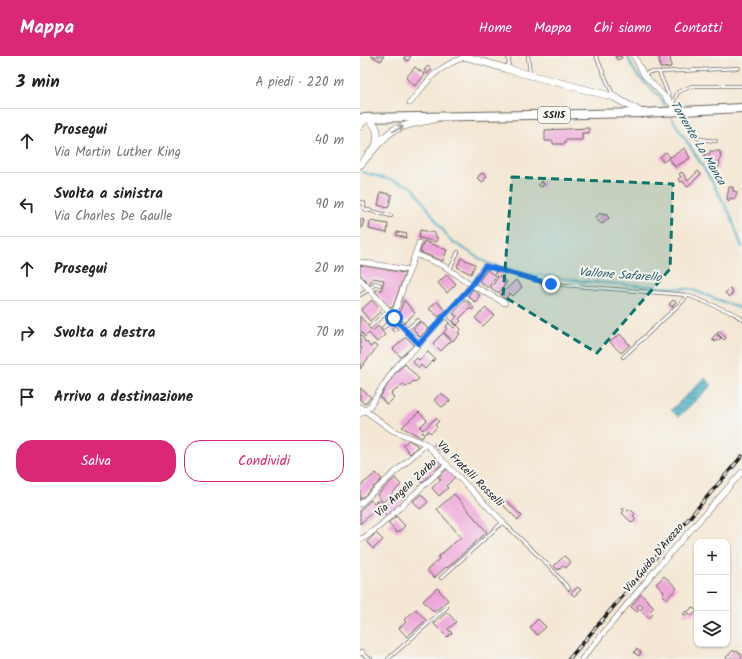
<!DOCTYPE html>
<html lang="it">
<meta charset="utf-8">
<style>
:root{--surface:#fff;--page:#f6f6f6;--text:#222;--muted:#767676;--line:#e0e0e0;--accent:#db2777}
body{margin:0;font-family:Kalam,sans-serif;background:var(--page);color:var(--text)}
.controls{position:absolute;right:12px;bottom:12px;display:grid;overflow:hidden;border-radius:8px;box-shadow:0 1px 3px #0004}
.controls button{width:36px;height:36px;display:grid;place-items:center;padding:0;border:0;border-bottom:1px solid var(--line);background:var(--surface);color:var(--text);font:20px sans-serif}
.stop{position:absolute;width:12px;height:12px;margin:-9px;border:3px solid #1a73e8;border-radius:50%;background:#fff}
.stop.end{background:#1a73e8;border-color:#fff;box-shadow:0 1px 4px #0008}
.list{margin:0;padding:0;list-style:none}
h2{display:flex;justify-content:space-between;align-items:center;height:52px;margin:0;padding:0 16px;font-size:17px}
h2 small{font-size:13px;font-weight:400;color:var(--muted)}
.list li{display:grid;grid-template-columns:26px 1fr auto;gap:12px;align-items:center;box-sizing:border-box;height:64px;padding:0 16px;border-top:1px solid var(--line)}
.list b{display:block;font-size:15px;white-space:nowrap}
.list p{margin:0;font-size:13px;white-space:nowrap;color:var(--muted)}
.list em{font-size:13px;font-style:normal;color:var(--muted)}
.actions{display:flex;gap:8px;padding:12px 16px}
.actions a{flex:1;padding:9px 0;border:1px solid var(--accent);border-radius:16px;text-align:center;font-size:14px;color:var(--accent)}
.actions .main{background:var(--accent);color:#fff}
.icon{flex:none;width:22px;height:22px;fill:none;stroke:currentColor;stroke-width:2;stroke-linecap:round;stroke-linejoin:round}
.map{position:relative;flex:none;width:382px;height:603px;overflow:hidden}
header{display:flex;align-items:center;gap:24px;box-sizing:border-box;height:56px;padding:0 20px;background:var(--accent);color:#fff}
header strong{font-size:19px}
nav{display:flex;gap:22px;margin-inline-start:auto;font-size:14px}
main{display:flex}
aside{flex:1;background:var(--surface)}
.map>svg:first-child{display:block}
.water{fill:url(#water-rules);stroke:#2f646f}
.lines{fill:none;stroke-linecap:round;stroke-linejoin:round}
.stream{stroke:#42abc2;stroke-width:2}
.building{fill:#eea5d9}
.lane-casing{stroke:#68635c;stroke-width:4}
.street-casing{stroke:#68635c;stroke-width:6}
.secondary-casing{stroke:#68635c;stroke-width:8}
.primary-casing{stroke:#68635c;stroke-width:10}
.lane{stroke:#fff;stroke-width:2.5}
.street{stroke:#fff;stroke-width:5}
.secondary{stroke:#fff;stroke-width:7}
.primary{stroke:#fff;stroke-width:8}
.rail-casing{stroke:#1c1c1c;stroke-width:3.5}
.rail{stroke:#f6f6f2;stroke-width:2;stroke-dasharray:6;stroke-linecap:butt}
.oneway{stroke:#999}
.route{stroke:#1a73e8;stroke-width:5}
.marked{fill:#0f766e;fill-opacity:0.2;stroke:#0f766e;stroke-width:3;stroke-dasharray:8 5;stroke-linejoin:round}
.labels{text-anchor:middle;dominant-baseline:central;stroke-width:4;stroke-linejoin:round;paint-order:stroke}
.shield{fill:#f6f6f2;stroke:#5d5d5c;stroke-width:1}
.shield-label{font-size:10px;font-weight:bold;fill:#1c1c1c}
.street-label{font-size:11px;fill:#1c1c1c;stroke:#f6f6f2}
.water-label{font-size:12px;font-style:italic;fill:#2d5c67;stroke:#f6f6f2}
</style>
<header>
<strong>Mappa</strong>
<nav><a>Home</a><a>Mappa</a><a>Chi siamo</a><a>Contatti</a></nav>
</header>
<main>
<aside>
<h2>3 min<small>A piedi · 220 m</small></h2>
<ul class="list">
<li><svg class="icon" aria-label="ahead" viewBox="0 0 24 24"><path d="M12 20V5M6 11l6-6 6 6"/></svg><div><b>Prosegui</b><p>Via Martin Luther King</p></div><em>40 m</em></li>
<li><svg class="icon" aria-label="left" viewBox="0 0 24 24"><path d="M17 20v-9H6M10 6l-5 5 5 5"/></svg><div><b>Svolta a sinistra</b><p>Via Charles De Gaulle</p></div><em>90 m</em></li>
<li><svg class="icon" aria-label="ahead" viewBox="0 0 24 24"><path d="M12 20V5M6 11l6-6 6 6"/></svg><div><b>Prosegui</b></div><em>20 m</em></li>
<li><svg class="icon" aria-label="right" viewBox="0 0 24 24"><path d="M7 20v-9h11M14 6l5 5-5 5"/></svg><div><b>Svolta a destra</b></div><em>70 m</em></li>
<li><svg class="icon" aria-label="arrive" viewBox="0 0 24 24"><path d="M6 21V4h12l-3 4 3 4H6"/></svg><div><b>Arrivo a destinazione</b></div></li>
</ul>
<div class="actions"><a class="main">Salva</a><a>Condividi</a></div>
</aside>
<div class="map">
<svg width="382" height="603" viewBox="0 0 382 603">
<defs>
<pattern id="water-rules" width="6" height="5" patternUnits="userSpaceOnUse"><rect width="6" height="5" fill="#42abc2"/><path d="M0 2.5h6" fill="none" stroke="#368a9d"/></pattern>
</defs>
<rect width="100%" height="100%" fill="#f6f6f2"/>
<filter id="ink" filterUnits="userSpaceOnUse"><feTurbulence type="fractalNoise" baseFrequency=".025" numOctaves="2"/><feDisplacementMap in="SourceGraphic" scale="8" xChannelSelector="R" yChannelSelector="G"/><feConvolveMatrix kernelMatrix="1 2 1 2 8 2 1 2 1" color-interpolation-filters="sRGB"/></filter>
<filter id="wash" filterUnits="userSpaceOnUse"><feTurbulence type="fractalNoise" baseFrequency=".012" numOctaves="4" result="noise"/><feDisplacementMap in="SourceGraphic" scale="16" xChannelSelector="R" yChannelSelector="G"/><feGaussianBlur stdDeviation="0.9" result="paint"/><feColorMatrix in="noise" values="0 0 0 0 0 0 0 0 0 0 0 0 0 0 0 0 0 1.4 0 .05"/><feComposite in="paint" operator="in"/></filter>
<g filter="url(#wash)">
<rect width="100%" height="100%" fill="#f4e7d4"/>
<!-- water -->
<path class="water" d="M345 322 352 329 318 361 311 354Z"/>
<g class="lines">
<!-- stream -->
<g class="stream">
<path d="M268 0 271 9 278 20 300 41 307 53"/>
<path d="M310 59 347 117 370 158 382 191"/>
<path d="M2 116 48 129 54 133 90 184 127 207 158 216 229 226 330 233 377 251 382 255"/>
</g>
</g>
<g id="blocks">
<!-- building -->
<g class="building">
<path d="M11 0H24L21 5Z"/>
<path d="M45 0H51L48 5 44 2Z"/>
<path d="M255 0H261L262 2 257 4Z"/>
<path d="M299 0H310L311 11 300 12Z"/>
<path d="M68 10 72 14 67 18 64 14Z"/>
<path d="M55 11 65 19 55 30 46 22Z"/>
<path d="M229 72V77H222V84H205V88H193V85H185V74Z"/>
<path d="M325 92 330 102 315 111 309 102Z"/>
<path d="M350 95H360V98H361L358 114 355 111V107L347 108 344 98H350Z"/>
<path d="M306 96 310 101 303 106 300 101Z"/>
<path d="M338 115 341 118 327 131 323 125 320 126 318 123 321 121 319 118 322 116 328 125Z"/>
<path d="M122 117 127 120 123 126 117 122Z"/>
<path d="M181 125 184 128 182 131 178 129Z"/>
<path d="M369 131H373V135L377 136 375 143 370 142 369 146 367 143Z"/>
<path d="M21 136 32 139 28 152 18 149Z"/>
<path d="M240 157 243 159 245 157 249 162 242 168 235 162Z"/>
<path d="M0 163 4 164 2 172H0Z"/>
<path d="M10 165 28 168 27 177 9 173Z"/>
<path d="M60 174 75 177 76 181H77V186L59 182Z"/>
<path d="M37 176 47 178 46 182 36 179Z"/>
<path d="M64 185 87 194 83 205 60 196Z"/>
<path d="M101 202 115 208 111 218 97 211Z"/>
<path d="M0 209 45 217 33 251 30 252 15 235 18 233 21 235 24 224 13 222 9 229 0 218Z"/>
<path d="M127 214 134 219 136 215 142 216 139 220 147 226 139 237 131 232 138 221 136 220 128 232 119 225Z"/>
<path d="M87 218 96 228 87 237 78 227Z"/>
<path d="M156 224 162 231 153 240 150 237 145 243 140 239Z"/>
<path d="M370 232 373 236 370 241 365 237Z"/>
<path d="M113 233 118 236 117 238 120 239 115 246 108 240Z"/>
<path d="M12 244 21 255 10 265 1 254Z"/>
<path d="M44 244 55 257 44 267 38 260Z"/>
<path d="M105 244 114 252 112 254 110 252 99 263 101 265 97 269 101 273 98 277 100 278 93 285 84 276 87 272 86 270 89 267 94 272 97 269 93 265 97 260 93 258Z"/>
<path d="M313 244 316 246 312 251 309 248Z"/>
<path d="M77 245 85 255 79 261 69 253Z"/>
<path d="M126 252 134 259 123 270 115 262Z"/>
<path d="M0 260 12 275 18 270 25 279 17 286 9 277 5 281 0 274Z"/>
<path d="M61 265 68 273 60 281 53 273Z"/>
<path d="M35 270 38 273 34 276 31 273Z"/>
<path d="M360 275 366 282 364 284 357 277Z"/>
<path d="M0 277 6 287 7 286 10 291 14 288 17 291 0 313V295L2 292 0 291Z"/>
<path d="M83 277 91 285 81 295 73 287Z"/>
<path d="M260 278 270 289 261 297 250 286Z"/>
<path d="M356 278 361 282 358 285 356 284 355 286 352 283Z"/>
<path d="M46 281 54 289 41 301 33 293Z"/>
<path d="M68 296 75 303 65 313 61 309 59 312 53 306 57 302 59 304Z"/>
<path d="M45 308 59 323 55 326 54 325 46 331 43 328 31 338 34 342 27 349 20 341 34 318Z"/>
<path d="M0 332 11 341 5 348 0 344Z"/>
<path d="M81 337 90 345 82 351 74 344Z"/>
<path d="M59 356 67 364 60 371 63 374 76 362 79 365 75 369 77 371 71 377 68 375 65 378 63 376 62 377 64 379 62 382 42 371Z"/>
<path d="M49 384 58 390 50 398 43 389Z"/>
<path d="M76 387 81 391 79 394 74 389Z"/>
<path d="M75 401 82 408 62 427 55 419 60 415 64 418 73 410 70 406Z"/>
<path d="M87 413 95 421 86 430 88 432 79 440 72 432 81 424 78 421Z"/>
<path d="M16 417 22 423 0 444V430Z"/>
<path d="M35 422 41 429 23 446 17 439Z"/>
<path d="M41 435 49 440 27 460 21 453Z"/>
<path d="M61 438 68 446 60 453 53 445Z"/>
<path d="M94 438 127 476 87 512 86 511 74 522 67 514 79 503 78 501 101 481 77 453Z"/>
<path d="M11 444 14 447 19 444 23 448 19 452 18 451 0 468V454Z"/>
<path d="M145 444 162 460 158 464 142 448Z"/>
<path d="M264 451 268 455 270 453 275 458 273 460 276 463 272 467 262 457 264 455 262 453Z"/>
<path d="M36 460 45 470 37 477 28 467Z"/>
<path d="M16 477 23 484 13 493 7 486Z"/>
<path d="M204 500 211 506 206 512 203 509 198 514 194 510Z"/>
<path d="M304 520 317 532 307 543 302 538 304 536 296 528Z"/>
<path d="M218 531 221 534 214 540 211 537Z"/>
<path d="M77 532 88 544 74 556 63 545Z"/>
<path d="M281 538 294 551 290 555 293 558 289 562 280 554 283 551 280 548 277 551 279 553 277 556 271 551Z"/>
<path d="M332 551 337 555 332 560 329 557 325 559 323 558 326 555 328 556Z"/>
<path d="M56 553 66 564 47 581 39 572 46 566 44 564Z"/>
<path d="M87 556 96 566 88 573 92 577 87 581 74 568Z"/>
<path d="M178 563 186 571 177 579 170 571Z"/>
<path d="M276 593 281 596 279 600 274 597Z"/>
<path d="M373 594 375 596 377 595 382 599 381 603H372L371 602 368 603 366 602Z"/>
</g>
</g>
</g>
<g filter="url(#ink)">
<use href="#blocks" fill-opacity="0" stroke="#68635c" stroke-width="1"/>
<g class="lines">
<defs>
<g id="lane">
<path d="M168 0 170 17"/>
<path d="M236 0 253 39"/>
<path d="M147 11 149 7 148 0"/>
<path d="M284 19 289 16H299"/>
<path d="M311 45 299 16 379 12"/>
<path d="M313 47 318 36 332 30H382"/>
<path d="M323 57 324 63 339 83 356 85"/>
<path d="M0 146 4 147V153L31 160"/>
<path d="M126 210 191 228 327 239 373 257 382 263"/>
<path d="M90 213 98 196"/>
<path d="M0 239 9 234 15 227 20 229"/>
<path d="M104 239 112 246"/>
<path d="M85 260 94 270"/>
<path d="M10 271 28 255"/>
<path d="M23 272 34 262"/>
<path d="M46 274 58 264"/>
<path d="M263 301 323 245 327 239"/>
<path d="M81 522 143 466 190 511 209 533"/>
<path d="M2 596 5 600 11 603"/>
<path d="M28 603 87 551"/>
</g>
<g id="street">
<path d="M274 0 284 19 312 48 314 55"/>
<path d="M50 47C69 23 75 12 105 1"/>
<path d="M55 198 84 210 112 229 145 247"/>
<path d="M0 206 49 214"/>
<path d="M0 223 59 288"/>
<path d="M33 260 59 187"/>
<path d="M0 351 32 374 66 388 143 466"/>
<path d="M0 358 10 350 35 312 59 288 104 239 125 210"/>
<path d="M0 448 66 388"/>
<path d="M0 483 4 482 21 469 87 408"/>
<path d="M0 597 2 596"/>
<path d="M222 603 298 511 382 416"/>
</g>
<g id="secondary">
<path d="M104 0 147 13 254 41 282 57"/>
<path d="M0 70 2 66 7 62C18 69 19 78 16 90"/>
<path d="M0 109C10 98 21 82 34 74 45 68 61 66 74 63"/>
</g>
<path id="primary" d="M0 62 282 57 382 52"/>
</defs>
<!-- lane casing -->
<use href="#lane" class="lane-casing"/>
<!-- street casing -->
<use href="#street" class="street-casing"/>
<!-- secondary casing -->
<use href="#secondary" class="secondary-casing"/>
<!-- primary casing -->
<use href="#primary" class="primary-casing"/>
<!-- lane -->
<use href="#lane" class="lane"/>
<!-- street -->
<use href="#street" class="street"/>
<!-- secondary -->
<use href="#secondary" class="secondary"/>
<!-- primary -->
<use href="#primary" class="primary"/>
<defs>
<path id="rail" d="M209 603 382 400"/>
</defs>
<!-- rail casing -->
<use href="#rail" class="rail-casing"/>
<!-- rail -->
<use href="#rail" class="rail"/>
</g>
<!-- one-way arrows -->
<defs><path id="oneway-shaft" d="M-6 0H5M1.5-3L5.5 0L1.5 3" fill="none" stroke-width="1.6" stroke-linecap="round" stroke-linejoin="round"/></defs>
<use class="oneway" href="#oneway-shaft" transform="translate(38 73) rotate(-24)"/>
</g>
<g class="lines" filter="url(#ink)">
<!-- route -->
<path class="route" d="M34 262 59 288 112 229 125 210 191 228"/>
</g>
<!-- marked area -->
<path class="marked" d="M152 121 313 128 310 213 237 297 143 240Z"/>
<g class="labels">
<!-- shield labels -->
<rect class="shield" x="178" y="51" width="32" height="16" rx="3"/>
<g class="shield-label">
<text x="194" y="59">SS115</text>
</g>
<!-- street labels -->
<g class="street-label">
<text transform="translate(110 418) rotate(45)">Via Fratelli Rosselli</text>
<text transform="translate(46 432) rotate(-43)">Via Angelo Zarbo</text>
<text transform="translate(294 502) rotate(-50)">Via Guido D'Arezzo</text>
</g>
<!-- water labels -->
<g class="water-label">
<text transform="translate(338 87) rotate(59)">Torrente La Manca</text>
<text transform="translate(260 219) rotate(4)">Vallone Safarello</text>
</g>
</g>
</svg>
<div class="controls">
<button>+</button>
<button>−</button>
<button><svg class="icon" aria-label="layers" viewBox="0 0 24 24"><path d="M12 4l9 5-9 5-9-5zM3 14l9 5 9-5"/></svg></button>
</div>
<div class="stop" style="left:34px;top:262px"></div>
<div class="stop end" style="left:191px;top:228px"></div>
</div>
</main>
